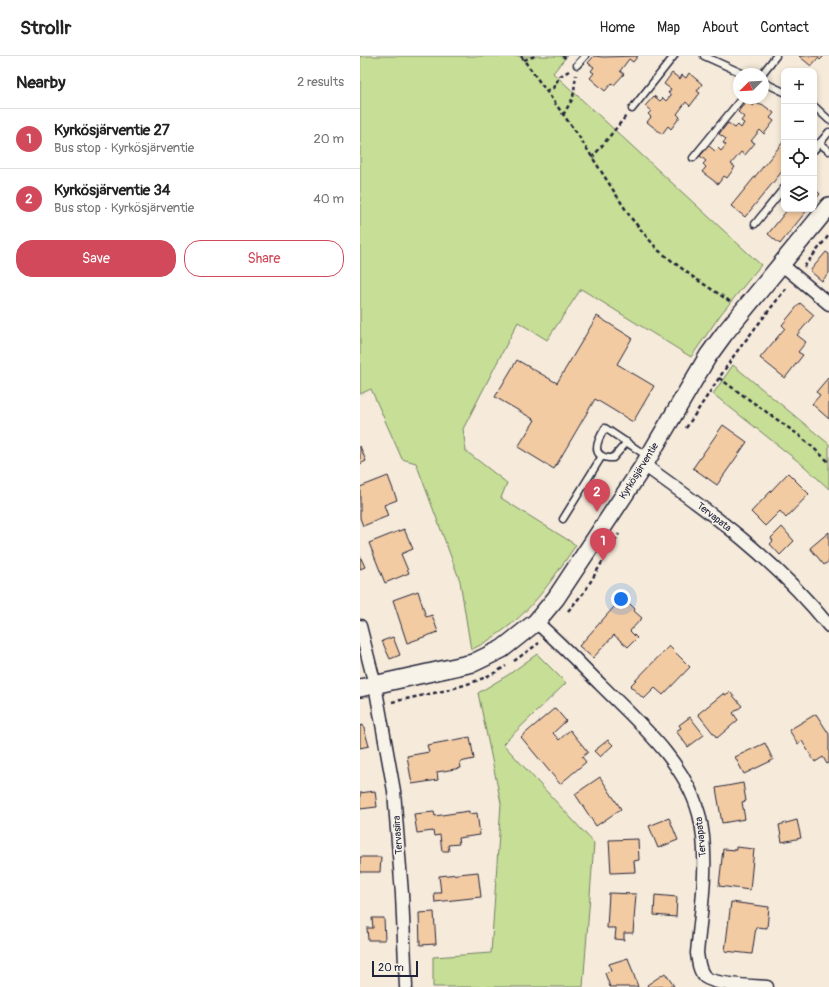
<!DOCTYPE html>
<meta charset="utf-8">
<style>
:root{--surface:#fff;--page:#f6f6f6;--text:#222;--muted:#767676;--line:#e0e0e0;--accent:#d1495b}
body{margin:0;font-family:Pangolin,sans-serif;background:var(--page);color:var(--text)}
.controls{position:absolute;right:12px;top:12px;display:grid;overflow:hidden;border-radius:8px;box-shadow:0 2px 6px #0003}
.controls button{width:36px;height:36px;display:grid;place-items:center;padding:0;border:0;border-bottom:1px solid var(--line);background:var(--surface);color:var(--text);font:20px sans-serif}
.compass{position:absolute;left:373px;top:12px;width:36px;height:36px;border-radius:50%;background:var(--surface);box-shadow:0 2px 6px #0003;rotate:246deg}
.scale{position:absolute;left:12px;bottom:10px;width:46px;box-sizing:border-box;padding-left:4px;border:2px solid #22223b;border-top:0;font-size:11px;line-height:14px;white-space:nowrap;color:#22223b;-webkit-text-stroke:3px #f7f3e8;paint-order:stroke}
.you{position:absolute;left:261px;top:543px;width:14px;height:14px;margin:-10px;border:3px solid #fff;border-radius:50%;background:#1a73e8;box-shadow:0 0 0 6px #1a73e833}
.badge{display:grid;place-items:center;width:26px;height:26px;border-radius:50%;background:var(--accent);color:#fff;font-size:13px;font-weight:700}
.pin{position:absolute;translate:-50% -33px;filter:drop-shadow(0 1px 2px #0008)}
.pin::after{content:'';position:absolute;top:21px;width:14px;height:12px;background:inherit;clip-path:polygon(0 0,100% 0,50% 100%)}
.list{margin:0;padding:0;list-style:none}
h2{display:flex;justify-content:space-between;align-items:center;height:52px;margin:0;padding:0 16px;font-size:17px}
h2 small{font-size:13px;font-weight:400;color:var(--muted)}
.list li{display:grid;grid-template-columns:26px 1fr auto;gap:12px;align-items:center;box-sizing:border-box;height:60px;padding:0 16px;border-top:1px solid var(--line)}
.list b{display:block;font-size:15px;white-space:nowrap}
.list p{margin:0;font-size:13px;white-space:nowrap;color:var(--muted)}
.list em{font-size:13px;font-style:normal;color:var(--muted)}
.actions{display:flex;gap:8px;padding:12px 16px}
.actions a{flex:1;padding:9px 0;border:1px solid var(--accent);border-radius:16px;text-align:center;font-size:14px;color:var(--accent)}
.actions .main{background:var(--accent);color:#fff}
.icon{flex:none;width:22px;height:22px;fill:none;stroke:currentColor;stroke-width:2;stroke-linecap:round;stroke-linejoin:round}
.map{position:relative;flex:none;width:469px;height:931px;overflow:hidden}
header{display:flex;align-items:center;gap:24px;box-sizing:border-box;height:56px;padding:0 20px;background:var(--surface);border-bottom:1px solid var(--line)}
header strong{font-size:19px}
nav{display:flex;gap:22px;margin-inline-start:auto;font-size:14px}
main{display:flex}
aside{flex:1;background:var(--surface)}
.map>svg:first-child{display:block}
.green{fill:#c6de95;stroke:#748068}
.building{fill:#f3cba3;stroke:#22223b}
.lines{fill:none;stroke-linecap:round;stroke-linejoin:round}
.lane-casing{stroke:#22223b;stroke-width:9}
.street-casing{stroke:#22223b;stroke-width:15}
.secondary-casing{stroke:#22223b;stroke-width:20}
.path{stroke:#22223b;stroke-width:2.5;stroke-dasharray:4 3;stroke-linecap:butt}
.lane{stroke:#f7f3e8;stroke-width:6}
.street{stroke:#f7f3e8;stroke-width:12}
.secondary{stroke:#f7f3e8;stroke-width:17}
.labels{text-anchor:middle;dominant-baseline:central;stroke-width:3;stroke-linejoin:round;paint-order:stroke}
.street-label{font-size:10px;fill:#22223b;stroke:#f7f3e8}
</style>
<header>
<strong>Strollr</strong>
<nav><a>Home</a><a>Map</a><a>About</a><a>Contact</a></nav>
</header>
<main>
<aside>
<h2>Nearby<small>2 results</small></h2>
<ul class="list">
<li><span class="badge">1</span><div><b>Kyrkösjärventie 27</b><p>Bus stop · Kyrkösjärventie</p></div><em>20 m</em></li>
<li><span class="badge">2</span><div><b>Kyrkösjärventie 34</b><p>Bus stop · Kyrkösjärventie</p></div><em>40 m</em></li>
</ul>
<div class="actions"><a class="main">Save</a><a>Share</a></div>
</aside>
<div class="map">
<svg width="469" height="931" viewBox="0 0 469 931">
<rect width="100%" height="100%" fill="#f6ebda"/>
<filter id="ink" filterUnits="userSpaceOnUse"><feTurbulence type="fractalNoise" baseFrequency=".025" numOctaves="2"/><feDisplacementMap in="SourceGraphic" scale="8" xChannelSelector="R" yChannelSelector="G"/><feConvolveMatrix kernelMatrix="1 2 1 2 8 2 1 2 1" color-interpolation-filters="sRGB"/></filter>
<g filter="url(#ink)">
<!-- green -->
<g class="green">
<path d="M0 0H207L193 17 401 209 361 258 331 301 221 233 187 284 158 266 103 373 106 395 147 427 141 442 216 489C183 537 164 567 111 594L100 525 56 407 42 403 11 333 0 338Z"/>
<path d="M373 309 469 388V433L444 410 353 338Z"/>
<path d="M177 598 206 627 143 688 234 787 223 931H73V901L131 897 141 747 118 637 148 619Z"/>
</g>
<!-- building -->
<g class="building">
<path d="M234 0 243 1 278 0 273 6 269 3 260 15 264 18 254 29 252 27 245 35 230 22 234 17 231 15 234 11 228 7Z"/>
<path d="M439 0H464L460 4 458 2 451 10Z"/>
<path d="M312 17 320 23 322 19 326 22 329 17 342 28 337 35 340 37 330 50 326 46 317 58 320 61 311 73 308 70 302 78 287 66 291 61 288 58 291 55 285 50 294 40 300 45 303 42 306 45 311 39 308 37 311 33 304 28Z"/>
<path d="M386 45 393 50 396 47 400 49 402 48 414 57 410 62 414 65 404 78 400 74 391 85 395 87 385 99 381 96 371 108 375 111 367 122 364 120 358 128 342 116 346 111 343 108 346 105 340 100 349 90 355 95 358 92 361 95 366 89 363 87 366 83 359 78 368 67 375 72 378 69 381 72 384 67 381 65 384 61 378 56Z"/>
<path d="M424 85V113L385 161 371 150Z"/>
<path d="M454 132 460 138 454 145Z"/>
<path d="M428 153H448L420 188 408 178Z"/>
<path d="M466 196 469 198V217L462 225 450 215Z"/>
<path d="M440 247 454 259 437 279 446 286 438 296 443 299 425 322 400 302 425 272 422 269Z"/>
<path d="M237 260 272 282 257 308 294 330 273 366 235 343 194 413 158 391 175 364 135 341 157 304 197 327Z"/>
<path d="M468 322 469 323V363L452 348 460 339 456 336Z"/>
<path d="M363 369 387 386 357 429 333 412Z"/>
<path d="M0 390 6 405 0 408Z"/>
<path d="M428 417 449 438 426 462 420 455 405 470 391 456Z"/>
<path d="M28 420 37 444 24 449 28 460 3 470 0 462V431Z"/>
<path d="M422 471 434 485 420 499 410 488 413 485 411 482Z"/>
<path d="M44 473 53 493 41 498 49 517 25 527 9 487Z"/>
<path d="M469 476V505L464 509 450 492Z"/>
<path d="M0 500 5 511 0 513Z"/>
<path d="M58 535 66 561 72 559 78 576 47 587 33 544Z"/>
<path d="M263 541 275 553 274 555 282 562 270 575 277 582 268 591 254 579 233 602 219 590Z"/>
<path d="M33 581 40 599 30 603 22 585Z"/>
<path d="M309 590 330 611 303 639 295 632 284 643 270 630Z"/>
<path d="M370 636 382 650 373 657 378 664 357 682 338 658 364 637 365 639Z"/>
<path d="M195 652 206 665 193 677 199 684 210 674 228 696 222 701 226 706 200 728 161 681Z"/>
<path d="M456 658 469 678V707L467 708 463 701 455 706 442 685 438 688 429 674Z"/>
<path d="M330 661 344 679 328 691 316 675 321 672 319 669Z"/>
<path d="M3 669 9 690 0 692V670Z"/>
<path d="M110 681 114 703 100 706 101 712 77 716 78 724 52 728 47 700 69 696 67 689Z"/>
<path d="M248 684 253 689 240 701 234 695Z"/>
<path d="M405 687 413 704 384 718 375 701Z"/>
<path d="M240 721 261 753 236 770 215 738Z"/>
<path d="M383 727 386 745 382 746 385 763 362 767 356 732Z"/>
<path d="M15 735 17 751 0 753V737Z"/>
<path d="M109 755V758L117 757 120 779 98 782 99 788 88 789 89 795H82L80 779 74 780 73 775 57 777 54 758 74 756 75 760Z"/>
<path d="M309 762 318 784 298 792 289 770Z"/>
<path d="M437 764 441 782 422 786 419 769Z"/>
<path d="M278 783 279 804 274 805 275 816 251 817 249 784Z"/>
<path d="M376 791 394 793 390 834 359 830 363 793 376 794Z"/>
<path d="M0 801H21L20 816H0Z"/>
<path d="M118 816 121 841 75 846 74 837H81L79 820Z"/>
<path d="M249 837 276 838 273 877H264V884L255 883 256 872H247Z"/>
<path d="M295 839 317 841 316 861 294 859Z"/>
<path d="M371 846 409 851 407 872 396 871 392 898 365 895Z"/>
<path d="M74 856 76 888 60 889 59 857Z"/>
<path d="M12 862H24L25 884H8L7 872H13Z"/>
<path d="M268 902 278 931H250L245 917 251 915 249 908Z"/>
<path d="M305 917 314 930 288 931 287 929Z"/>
</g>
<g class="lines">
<defs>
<g id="lane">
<path d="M344 0 384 18"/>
<path d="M217 9 225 0"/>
<path d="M402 18 416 0"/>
<path d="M403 26 424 36"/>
<path d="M454 50 469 64"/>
<path d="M272 53 314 0"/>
<path d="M459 87 469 95"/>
<path d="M454 94 469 76"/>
<path d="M333 102 382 42"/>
<path d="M395 168 424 132"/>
<path d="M267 386 253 402C229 402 237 385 245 372L287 400"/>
<path d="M203 463 242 400"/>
</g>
<g id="street">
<path d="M421 208 469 248"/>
<path d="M284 409C353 458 415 503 469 570"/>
<path d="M176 566C199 586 220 608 241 629 278 666 325 706 339 758 350 800 341 855 337 897 338 905 339 915 345 921 355 929 394 930 407 931"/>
<path d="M0 570 15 629 34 735 42 838 46 931"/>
</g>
<path id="secondary" d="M0 632 113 607 142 593 176 566 196 542 284 409 348 300 364 278 469 150"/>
</defs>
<!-- lane casing -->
<use href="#lane" class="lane-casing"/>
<!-- street casing -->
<use href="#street" class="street-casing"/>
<!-- secondary casing -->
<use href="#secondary" class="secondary-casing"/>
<!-- path -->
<g class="path">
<path d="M161 0 218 79 271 162 298 194 333 221 371 246"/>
<path d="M202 0 208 3"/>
<path d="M164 4 175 0"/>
<path d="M186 35 193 32 200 20 209 15"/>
<path d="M203 59 213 42 216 19"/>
<path d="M232 102 266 60"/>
<path d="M444 211 469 179"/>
<path d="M359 322 440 380 469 406"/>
<path d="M326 372 375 298 428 230"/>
<path d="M208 555 225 535 259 478"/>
<path d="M154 605 179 587"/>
<path d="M32 646C71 637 112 632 146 610"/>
</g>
<!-- lane -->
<use href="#lane" class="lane"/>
<!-- street -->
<use href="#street" class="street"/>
<!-- secondary -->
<use href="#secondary" class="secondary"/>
</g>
</g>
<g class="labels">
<!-- street labels -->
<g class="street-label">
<text transform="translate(279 415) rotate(-58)">Kyrkösjärventie</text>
<text transform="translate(354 461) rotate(38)">Tervapata</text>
<text transform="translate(38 779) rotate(-94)">Tervasiira</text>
<text transform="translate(341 781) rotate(-96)">Tervapata</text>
</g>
</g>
</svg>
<div class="controls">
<button>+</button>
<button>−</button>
<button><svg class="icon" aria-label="locate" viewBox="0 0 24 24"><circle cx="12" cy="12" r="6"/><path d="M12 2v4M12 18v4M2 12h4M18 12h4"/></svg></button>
<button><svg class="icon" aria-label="layers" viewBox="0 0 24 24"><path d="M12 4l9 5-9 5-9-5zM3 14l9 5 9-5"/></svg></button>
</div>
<svg class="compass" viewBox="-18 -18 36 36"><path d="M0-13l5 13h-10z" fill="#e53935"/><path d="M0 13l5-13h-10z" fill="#767676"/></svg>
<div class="scale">20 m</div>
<div class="you"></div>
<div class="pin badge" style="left:243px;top:505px">1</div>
<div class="pin badge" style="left:237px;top:456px">2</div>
</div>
</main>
